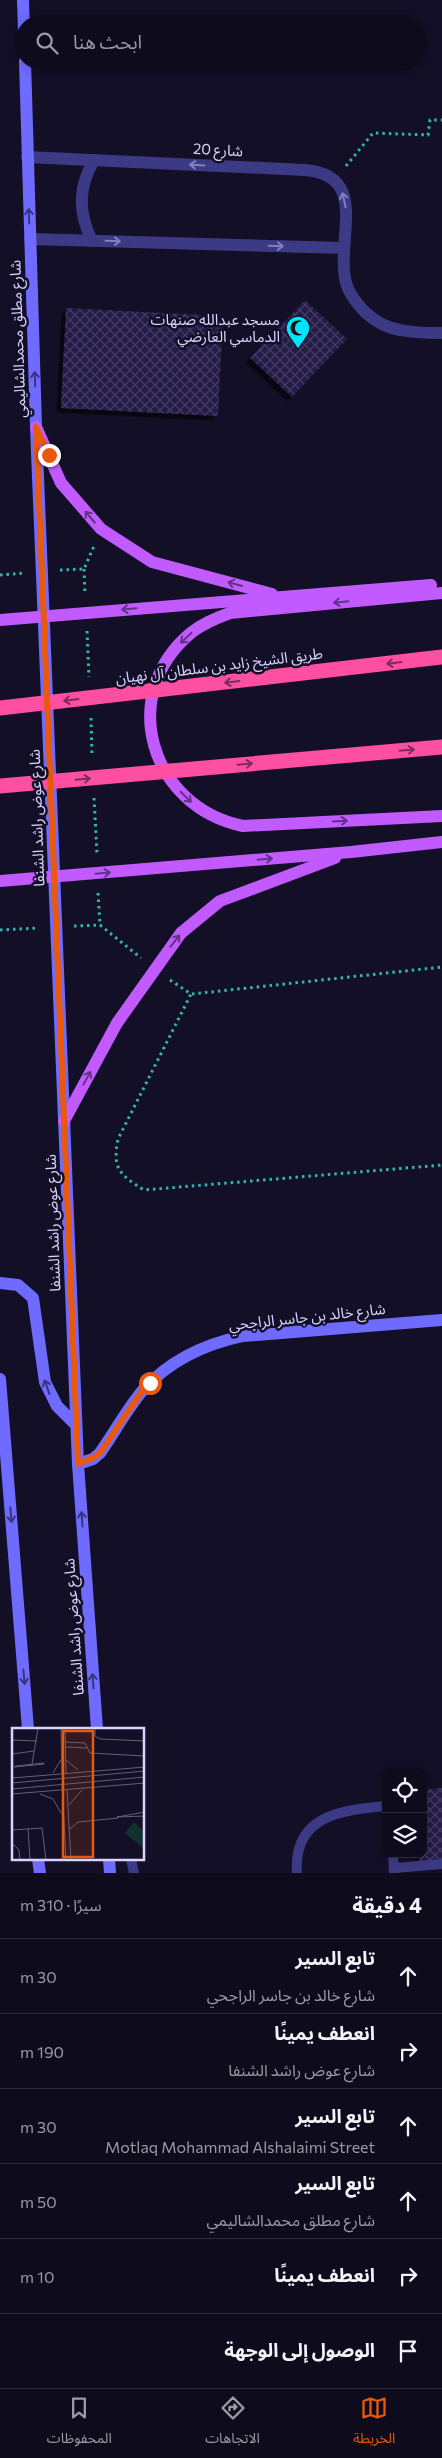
<!DOCTYPE html>
<html lang="ar">
<meta charset="utf-8">
<style>
:root{--surface:#0e0b1c;--page:#1c1929;--text:#f1f3f6;--muted:#9b9ba3;--line:#2e2b3b;--accent:#ea580c}
body{margin:0;font-family:Commissioner,"Noto Sans Arabic",sans-serif;background:var(--page);color:var(--text);direction:rtl}
.controls{position:absolute;right:15px;bottom:15px;display:grid;overflow:hidden;border-radius:10px;box-shadow:0 2px 12px #0003}
.controls button{width:45px;height:45px;display:grid;place-items:center;padding:0;border:0;border-bottom:1px solid var(--line);background:var(--surface);color:var(--text);font:25px sans-serif}
.stop{position:absolute;width:15px;height:15px;margin:-11px;border:4px solid #ea580c;border-radius:50%;background:#fff}
.stop.end{background:#ea580c;border-color:#fff;box-shadow:0 1px 5px #0008}
.list{margin:0;padding:0;list-style:none}
h2{display:flex;justify-content:space-between;align-items:center;height:65px;margin:0;padding:0 20px;font-size:21px}
h2 small{font-size:16px;font-weight:400;color:var(--muted)}
.list li{display:grid;grid-template-columns:32px 1fr auto;gap:15px;align-items:center;box-sizing:border-box;height:75px;padding:0 20px;border-top:1px solid var(--line)}
.list b{display:block;font-size:19px;white-space:nowrap}
.list p{margin:0;font-size:16px;white-space:nowrap;color:var(--muted)}
.list em{font-size:16px;font-style:normal;color:var(--muted)}
.icon{flex:none;width:28px;height:28px;fill:none;stroke:currentColor;stroke-width:2;stroke-linecap:round;stroke-linejoin:round}
.map{position:relative;flex:none;width:442px;height:1873px;overflow:hidden;direction:ltr}
.search{position:absolute;background:var(--surface);box-shadow:0 2px 12px #0003;left:15px;right:15px;top:15px;height:55px;display:flex;align-items:center;gap:12px;box-sizing:border-box;padding:0 18px;border-radius:28px;color:var(--muted);font-size:19px}
.sheet{height:515px;background:var(--surface)}
nav{display:flex;justify-content:space-around;align-items:center;box-sizing:border-box;height:70px;border-top:1px solid var(--line);background:var(--surface);font-size:14px;color:var(--muted)}
nav a{display:grid;justify-items:center;gap:2px}
nav .on{color:var(--accent)}
.map>svg:first-child{display:block}
.building{fill:url(#building-cross-hatch);filter:url(#shadow)}
.lines{fill:none;stroke-linecap:round;stroke-linejoin:round}
.path{stroke:#2fb8b0;stroke-width:3;stroke-dasharray:2.5 4;stroke-linecap:butt}
.lane{stroke:#3d3a85;stroke-width:10}
.street{stroke:#3d3a85;stroke-width:12}
.secondary{stroke:#6f6bff;stroke-width:12}
.primary{stroke:#c25bff;stroke-width:12}
.highway-bridge{stroke:#ff4fa3;stroke-width:15}
.oneway{stroke:#837fbc}
.oneway2{stroke:#38347d}
.oneway3{stroke:#623188}
.oneway4{stroke:#7d2c5e}
.route{stroke:#ea580c;stroke-width:6}
.labels{text-anchor:middle;dominant-baseline:central;stroke-width:5;stroke-linejoin:round;paint-order:stroke}
.street-label{font-size:15px;fill:#d9d4ff;stroke:#130f26}
.poi-label{font-size:15px;fill:#d9d4ff;stroke:#130f26;text-anchor:end}
.inset-road{fill:none;stroke:#625e7d;stroke-width:1}
.view{fill:#e8590c;fill-opacity:0.15;stroke:#e8590c;stroke-width:2.5}
.inset-edge{fill:none;stroke:#d9d4ff;stroke-width:2.5}
</style>
<div class="map">
<svg width="442" height="1873" viewBox="0 0 442 1873">
<defs>
<pattern id="building-cross-hatch" width="8" height="8" patternUnits="userSpaceOnUse" patternTransform="scale(1.25)"><rect width="8" height="8" fill="#241b47"/><path d="M0 0l8 8M0 8l8-8" fill="none" stroke="#433b63"/></pattern>
<filter id="shadow"><feDropShadow dx="-4.5" dy="4.5" stdDeviation="0" flood-color="#0009"/></filter>
</defs>
<rect width="100%" height="100%" fill="#130f26"/>
<!-- building -->
<g class="building">
<path d="M305 300 347 339 292 397 250 358Z"/>
<path d="M66 308 223 316 218 416 61 408Z"/>
<path d="M442 1788V1859L420 1862 419 1854H423V1790Z"/>
</g>
<g class="lines">
<!-- path -->
<g class="path">
<path d="M346 166 373 133 428 135 430 120H442"/>
<path d="M84 569 85 595"/>
<path d="M60 570 84 569 94 546"/>
<path d="M0 575 24 573"/>
<path d="M87 631 89 677"/>
<path d="M91 718 92 757"/>
<path d="M94 798 97 854"/>
<path d="M98 893 100 925"/>
<path d="M74 926 100 925 141 958"/>
<path d="M0 930 38 928"/>
<path d="M170 980 191 994 118 1139C112 1169 120 1175 144 1190L442 1165"/>
<path d="M192 994 442 967"/>
</g>
<!-- lane -->
<g class="lane">
<path d="M393 1854 394 1873"/>
<path d="M131 1859 134 1873"/>
<path d="M394 1868 442 1864"/>
<path d="M297 1873C293 1815 342 1810 386 1806"/>
</g>
<!-- street -->
<g class="street">
<path d="M27 157 305 170C369 175 337 237 345 278 347 292 356 303 366 313 375 321 388 328 400 330 414 333 428 333 442 333"/>
<path d="M30 239 344 248"/>
<path d="M92 241C78 212 78 188 94 160"/>
</g>
<!-- secondary -->
<g class="secondary">
<path d="M23 0 24 31"/>
<path d="M25 61 36 427 78 1464 97 1729"/>
<path d="M0 1283 18 1285 33 1298 45 1382 57 1406 76 1425"/>
<path d="M0 1379 28 1729"/>
<path d="M78 1464 93 1459 100 1453C114 1433 127 1409 143 1390 170 1360 205 1344 243 1336L442 1320"/>
<path d="M38 1859 40 1873"/>
<path d="M109 1859 110 1873"/>
</g>
<!-- primary -->
<g class="primary">
<path d="M36 427 61 483 101 529 152 562 272 594"/>
<path d="M442 593 230 613C216 618 204 623 192 632 116 694 150 807 243 826L442 816"/>
<path d="M0 620 431 585"/>
<path d="M0 881 351 852 442 842"/>
<path d="M64 1121 117 1023 181 933 220 901 335 858"/>
</g>
<!-- highway-bridge -->
<g class="highway-bridge">
<path d="M0 708 442 657"/>
<path d="M0 786 442 747"/>
</g>
</g>
<!-- one-way arrows -->
<defs><path id="oneway-shaft" d="M-6 0H5M1.5-3L5.5 0L1.5 3" fill="none" stroke-width="1.6" stroke-linecap="round" stroke-linejoin="round" transform="scale(1.25)"/></defs>
<g class="oneway">
<use href="#oneway-shaft" transform="translate(197 165) rotate(-177)"/>
<use href="#oneway-shaft" transform="translate(344 200) rotate(-103)"/>
<use href="#oneway-shaft" transform="translate(113 241) rotate(2)"/>
<use href="#oneway-shaft" transform="translate(276 246) rotate(2)"/>
</g>
<g class="oneway2">
<use href="#oneway-shaft" transform="translate(29 216) rotate(-92)"/>
<use href="#oneway-shaft" transform="translate(35 379) rotate(-92)"/>
<use href="#oneway-shaft" transform="translate(47 1387) rotate(-110)"/>
<use href="#oneway-shaft" transform="translate(11 1515) rotate(85)"/>
<use href="#oneway-shaft" transform="translate(82 1519) rotate(-94)"/>
<use href="#oneway-shaft" transform="translate(24 1677) rotate(85)"/>
<use href="#oneway-shaft" transform="translate(93 1681) rotate(-94)"/>
</g>
<g class="oneway3">
<use href="#oneway-shaft" transform="translate(90 517) rotate(-130)"/>
<use href="#oneway-shaft" transform="translate(235 584) rotate(-165)"/>
<use href="#oneway-shaft" transform="translate(341 602) rotate(174)"/>
<use href="#oneway-shaft" transform="translate(129 609) rotate(175)"/>
<use href="#oneway-shaft" transform="translate(186 638) rotate(137)"/>
<use href="#oneway-shaft" transform="translate(186 797) rotate(45)"/>
<use href="#oneway-shaft" transform="translate(340 821) rotate(-3)"/>
<use href="#oneway-shaft" transform="translate(265 859) rotate(-5)"/>
<use href="#oneway-shaft" transform="translate(103 873) rotate(-5)"/>
<use href="#oneway-shaft" transform="translate(175 941) rotate(-52)"/>
<use href="#oneway-shaft" transform="translate(87 1078) rotate(-62)"/>
</g>
<g class="oneway4">
<use href="#oneway-shaft" transform="translate(394 663) rotate(173)"/>
<use href="#oneway-shaft" transform="translate(232 682) rotate(173)"/>
<use href="#oneway-shaft" transform="translate(71 700) rotate(173)"/>
<use href="#oneway-shaft" transform="translate(407 750) rotate(-5)"/>
<use href="#oneway-shaft" transform="translate(245 764) rotate(-5)"/>
<use href="#oneway-shaft" transform="translate(83 779) rotate(-5)"/>
</g>
<g class="lines">
<!-- route -->
<path class="route" d="M49 455 36 427 78 1464 93 1458 100 1453 142 1391 150 1383"/>
</g>
<!-- icons -->
<defs>
<symbol id="mosque-pin" viewBox="-11 -11 22 30"><path d="M0 17L-7.5 6A9.5 9.5 0 1 1 7.5 6Z" fill="#00e5ff" stroke="#130f26"/><path d="M3.5-4.9A6 6 0 1 0 3.5 4.9A5 5 0 1 1 3.5-4.9Z" fill="#111"/></symbol>
</defs>
<g fill-rule="evenodd">
<use href="#mosque-pin" x="284" y="314" width="28" height="38"/>
</g>
<g class="labels">
<!-- street labels -->
<g class="street-label">
<text transform="translate(218 149) rotate(3)">شارع 20</text>
<text transform="translate(17 339) rotate(-92)">شارع مطلق محمدالشاليمي</text>
<text transform="translate(219 665) rotate(-7)">طريق الشيخ زايد بن سلطان آل نهيان</text>
<text transform="translate(36 818) rotate(-92)">شارع عوض راشد الشنفا</text>
<text transform="translate(52 1223) rotate(-92)">شارع عوض راشد الشنفا</text>
<text transform="translate(307 1316) rotate(-6)">شارع خالد بن جاسر الراجحي</text>
<text transform="translate(73 1627) rotate(-94)">شارع عوض راشد الشنفا</text>
</g>
<!-- poi labels -->
<g class="poi-label">
<text x="280" y="319">مسجد عبدالله صنهات<tspan x="280" dy="17">الدماسي العارضي</tspan></text>
</g>
</g>
<!-- overview -->
<g transform="translate(12 1728)">
<rect width="132" height="132" fill="#130f26"/>
<path d="M122 94 132 103V121L113 105Z" fill="#12302f"/>
<path class="inset-road" d="M49 0 50 45M53 0 54 45M83 0V8L88 11 133 13M0 12 25 13M53 14 73 15 78 25 133 28M54 19 75 20M0 26 22 23M54 32 66 42M32 35V36L2 39 4 38ZM20 36 26 0M41 45 50 30M0 50 133 39M0 55 133 43M50 55 54 132M0 61 133 49M55 62 59 132M0 66 133 55M28 66 41 71 49 85M57 77 70 62M133 84 105 89 133 88M16 100 18 132M58 101 66 94 106 90M0 102 30 100 34 132M0 115 7 122 8 132"/>
<path class="view" d="M51 3H81V129H51Z"/>
<rect width="132" height="132" class="inset-edge"/>
</g>
</svg>
<div class="controls">
<button><svg class="icon" aria-label="locate" viewBox="0 0 24 24"><circle cx="12" cy="12" r="6"/><path d="M12 2v4M12 18v4M2 12h4M18 12h4"/></svg></button>
<button><svg class="icon" aria-label="layers" viewBox="0 0 24 24"><path d="M12 4l9 5-9 5-9-5zM3 14l9 5 9-5"/></svg></button>
</div>
<div class="stop" style="left:150px;top:1383px"></div>
<div class="stop end" style="left:49px;top:455px"></div>
<div class="search"><svg class="icon" aria-label="search" viewBox="0 0 24 24"><circle cx="10" cy="10" r="6"/><path d="M15 15l6 6"/></svg>ابحث هنا</div>
</div>
<section class="sheet">
<h2>4 دقيقة<small>سيرًا · 310 m</small></h2>
<ul class="list">
<li><svg class="icon" aria-label="ahead" viewBox="0 0 24 24"><path d="M12 20V5M6 11l6-6 6 6"/></svg><div><b>تابع السير</b><p>شارع خالد بن جاسر الراجحي</p></div><em>30 m</em></li>
<li><svg class="icon" aria-label="right" viewBox="0 0 24 24"><path d="M7 20v-9h11M14 6l5 5-5 5"/></svg><div><b>انعطف يمينًا</b><p>شارع عوض راشد الشنفا</p></div><em>190 m</em></li>
<li><svg class="icon" aria-label="ahead" viewBox="0 0 24 24"><path d="M12 20V5M6 11l6-6 6 6"/></svg><div><b>تابع السير</b><p>Motlaq Mohammad Alshalaimi Street</p></div><em>30 m</em></li>
<li><svg class="icon" aria-label="ahead" viewBox="0 0 24 24"><path d="M12 20V5M6 11l6-6 6 6"/></svg><div><b>تابع السير</b><p>شارع مطلق محمدالشاليمي</p></div><em>50 m</em></li>
<li><svg class="icon" aria-label="right" viewBox="0 0 24 24"><path d="M7 20v-9h11M14 6l5 5-5 5"/></svg><div><b>انعطف يمينًا</b></div><em>10 m</em></li>
<li><svg class="icon" aria-label="arrive" viewBox="0 0 24 24"><path d="M6 21V4h12l-3 4 3 4H6"/></svg><div><b>الوصول إلى الوجهة</b></div></li>
</ul>
</section>
<nav>
<a class="on"><svg class="icon" aria-label="map" viewBox="0 0 24 24"><path d="M3 6l6-2 6 2 6-2v14l-6 2-6-2-6 2zM9 4v14M15 6v14"/></svg>الخريطة</a>
<a><svg class="icon" aria-label="directions" viewBox="0 0 24 24"><path d="M12 3l9 9-9 9-9-9zM9 14v-3h6M13 9l2 2-2 2"/></svg>الاتجاهات</a>
<a><svg class="icon" aria-label="saved" viewBox="0 0 24 24"><path d="M7 4h10v16l-5-4-5 4z"/></svg>المحفوظات</a>
</nav>
